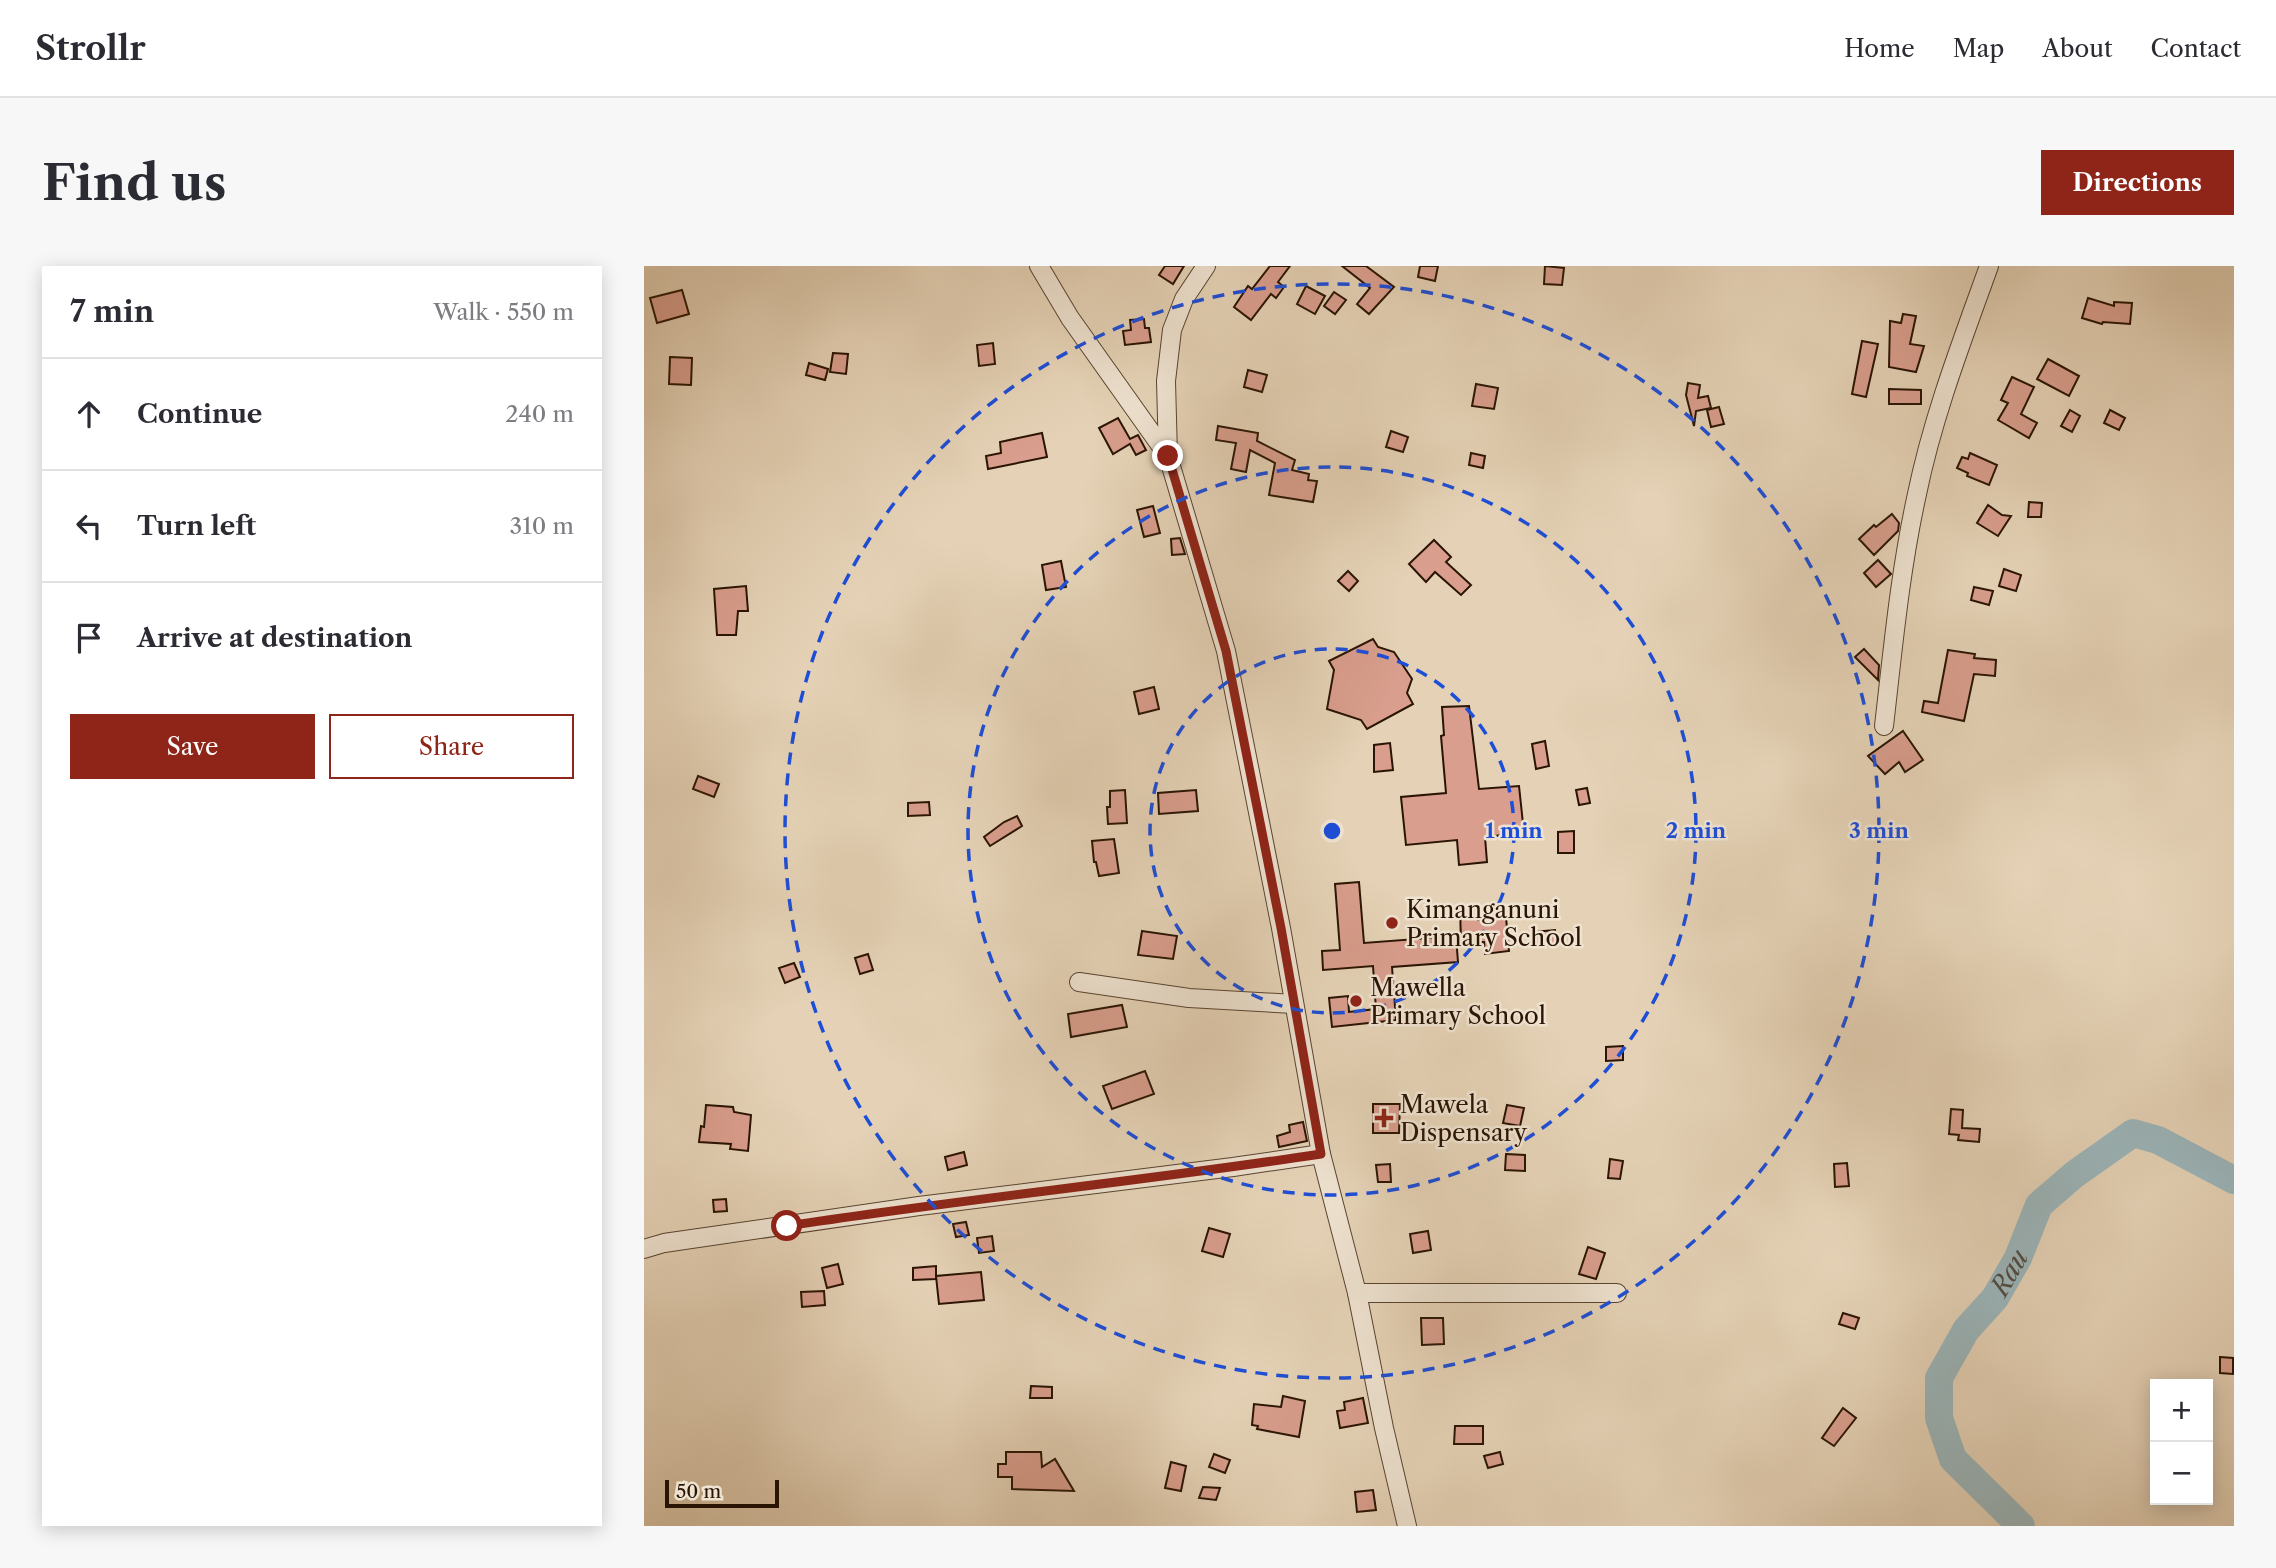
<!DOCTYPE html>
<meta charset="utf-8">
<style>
:root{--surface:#fff;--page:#f7f7f7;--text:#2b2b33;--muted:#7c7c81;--line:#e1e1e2;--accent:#8f2418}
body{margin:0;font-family:"Libre Caslon Text",serif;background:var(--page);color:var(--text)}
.controls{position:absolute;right:21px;bottom:21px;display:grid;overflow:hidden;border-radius:0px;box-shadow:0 4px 18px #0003}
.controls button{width:63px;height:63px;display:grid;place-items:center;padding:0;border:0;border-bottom:2px solid var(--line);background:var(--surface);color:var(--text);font:35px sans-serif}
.scale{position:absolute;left:21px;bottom:18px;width:114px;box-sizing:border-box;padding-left:7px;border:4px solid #2a1403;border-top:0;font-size:19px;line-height:24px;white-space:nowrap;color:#2a1403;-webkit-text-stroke:5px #eee2d0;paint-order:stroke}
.stop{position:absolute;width:21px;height:21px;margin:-16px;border:5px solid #8f2418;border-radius:50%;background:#fff}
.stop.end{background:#8f2418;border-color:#fff;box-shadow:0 2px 7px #0008}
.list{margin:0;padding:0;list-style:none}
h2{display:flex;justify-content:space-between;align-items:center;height:91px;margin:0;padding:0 28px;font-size:30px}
h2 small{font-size:23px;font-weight:400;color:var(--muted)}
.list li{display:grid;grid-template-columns:46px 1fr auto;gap:21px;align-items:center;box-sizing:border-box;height:112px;padding:0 28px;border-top:2px solid var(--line)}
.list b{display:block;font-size:26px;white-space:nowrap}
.list em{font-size:23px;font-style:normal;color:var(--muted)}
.actions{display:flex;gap:14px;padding:21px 28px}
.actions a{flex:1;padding:16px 0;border:2px solid var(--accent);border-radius:0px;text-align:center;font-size:24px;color:var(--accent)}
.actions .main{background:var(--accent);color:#fff}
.icon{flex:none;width:38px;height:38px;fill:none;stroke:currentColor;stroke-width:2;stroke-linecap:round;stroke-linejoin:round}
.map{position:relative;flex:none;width:1590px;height:1260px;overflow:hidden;border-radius:0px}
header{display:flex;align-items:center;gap:42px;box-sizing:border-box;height:98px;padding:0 35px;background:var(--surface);border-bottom:2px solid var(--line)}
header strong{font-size:33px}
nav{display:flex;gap:38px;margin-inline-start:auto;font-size:24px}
.intro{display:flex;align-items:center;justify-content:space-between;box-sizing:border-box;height:168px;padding:0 42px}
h1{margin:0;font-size:49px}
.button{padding:18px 32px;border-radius:0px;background:var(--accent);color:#fff;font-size:24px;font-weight:700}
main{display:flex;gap:42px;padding:0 42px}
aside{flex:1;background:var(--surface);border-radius:0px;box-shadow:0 4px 18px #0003}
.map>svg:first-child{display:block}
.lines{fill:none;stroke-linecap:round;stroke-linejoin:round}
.river{stroke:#9bb5ba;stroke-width:28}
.building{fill:#d99e8d;stroke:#2a1403;stroke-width:2}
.minor-casing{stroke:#594430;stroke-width:20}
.minor{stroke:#eee2d0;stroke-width:18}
.route{stroke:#8f2418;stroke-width:9}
.ring{fill:none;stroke:#1d4ed8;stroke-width:3.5;stroke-dasharray:12 9}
.poi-dot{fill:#8f2418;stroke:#eee2d0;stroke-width:2.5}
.labels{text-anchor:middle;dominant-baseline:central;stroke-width:5;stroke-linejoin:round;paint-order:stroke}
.poi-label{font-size:24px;fill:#2a1403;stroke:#eee2d0;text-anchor:start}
.water-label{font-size:26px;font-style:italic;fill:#524c43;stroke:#eee2d0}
.centre{fill:#1d4ed8;stroke:#eee2d0;stroke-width:3.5}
.ring-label{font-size:21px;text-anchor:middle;font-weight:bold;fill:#1d4ed8;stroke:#eee2d0;stroke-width:5;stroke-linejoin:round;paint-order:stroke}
</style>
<header>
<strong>Strollr</strong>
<nav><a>Home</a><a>Map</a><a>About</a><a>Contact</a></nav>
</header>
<div class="intro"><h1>Find us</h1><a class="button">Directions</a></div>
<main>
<aside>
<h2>7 min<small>Walk · 550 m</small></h2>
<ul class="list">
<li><svg class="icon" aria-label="ahead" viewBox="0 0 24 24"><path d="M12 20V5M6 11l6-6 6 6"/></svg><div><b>Continue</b></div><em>240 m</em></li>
<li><svg class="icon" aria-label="left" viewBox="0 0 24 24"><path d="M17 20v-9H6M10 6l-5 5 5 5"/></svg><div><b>Turn left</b></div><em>310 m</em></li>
<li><svg class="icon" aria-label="arrive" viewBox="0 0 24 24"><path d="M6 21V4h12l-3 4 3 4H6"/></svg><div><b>Arrive at destination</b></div></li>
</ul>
<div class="actions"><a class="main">Save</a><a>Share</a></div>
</aside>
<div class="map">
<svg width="1590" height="1260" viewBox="0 0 1590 1260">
<rect width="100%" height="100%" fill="#e5d2b6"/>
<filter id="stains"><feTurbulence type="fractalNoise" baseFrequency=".00286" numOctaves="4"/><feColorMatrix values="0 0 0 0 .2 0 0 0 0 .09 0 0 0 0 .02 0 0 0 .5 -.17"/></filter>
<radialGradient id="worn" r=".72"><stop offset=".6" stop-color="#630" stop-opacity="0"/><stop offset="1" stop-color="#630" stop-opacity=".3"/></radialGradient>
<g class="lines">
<!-- river -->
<path class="river" id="s1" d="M1377 1260 1309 1193 1295 1152V1112L1322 1064 1351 1032 1374 992 1395 939 1431 908 1489 867 1514 874 1590 914"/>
</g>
<!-- building -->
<g class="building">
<path d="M521 0H540L529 18 515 9Z"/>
<path d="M626 0H646L634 16 640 21 632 32 627 28 607 54 590 41 604 20 608 23Z"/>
<path d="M698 0H722L750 21 725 48 713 38 726 22Z"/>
<path d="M776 0H794L791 15 774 11Z"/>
<path d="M901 0 920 2 918 19 900 18Z"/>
<path d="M662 20 681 30 671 48 653 38Z"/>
<path d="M38 24 45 48 13 57 6 32Z"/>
<path d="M690 26 702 34 691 48 680 40Z"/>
<path d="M1444 32 1470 40V36L1488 37 1486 58 1459 56 1458 58 1438 52Z"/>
<path d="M1259 48 1272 50 1266 78 1280 80 1272 106 1245 101 1246 55 1257 57Z"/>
<path d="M500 53 501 62H505L507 76 481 79 479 65 487 64 486 54Z"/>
<path d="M1218 75 1234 78 1222 131 1208 128Z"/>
<path d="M349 77 351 98 335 100 333 79Z"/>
<path d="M189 87 204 88 202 108 186 106Z"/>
<path d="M26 91 48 92 47 119 25 118Z"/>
<path d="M1404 93 1435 110 1425 130 1393 113Z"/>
<path d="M165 97 184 103 181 114 162 109Z"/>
<path d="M604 104 623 109 618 126 600 121Z"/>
<path d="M1368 111 1390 121 1377 148 1393 157 1385 172 1354 154 1364 137 1357 134Z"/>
<path d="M1044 117 1056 119 1054 132 1064 130 1067 142 1052 145 1050 160 1042 129Z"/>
<path d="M832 118 854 122 850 143 828 140Z"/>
<path d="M1245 123 1277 124V138H1245Z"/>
<path d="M1075 141 1080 158 1067 161 1063 144Z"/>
<path d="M1426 144 1436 150 1428 166 1417 160Z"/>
<path d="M1466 144 1481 152 1475 164 1460 157Z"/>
<path d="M474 152 486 173 494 169 502 184 492 189 486 178 469 188 455 162Z"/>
<path d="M574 160 614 167 613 175 651 194 648 204 665 208 664 214 673 215 669 236 625 229 631 197 606 184 602 206 587 203 592 177 572 174Z"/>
<path d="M747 165 764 171 759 186 742 181Z"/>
<path d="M398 167 403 191 344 203 342 190 357 187 356 176Z"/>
<path d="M827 187 841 190 839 202 825 199Z"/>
<path d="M1326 187 1353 199 1345 219 1323 210 1324 207 1313 202 1318 191 1324 193Z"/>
<path d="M1385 236 1398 237 1397 251H1384Z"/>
<path d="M1344 239 1358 249 1367 250 1354 270 1333 257Z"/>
<path d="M509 240 516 267 500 271 493 244Z"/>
<path d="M1248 248 1255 257 1254 265 1230 289 1215 273 1230 259 1232 261Z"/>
<path d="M536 272 541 288 528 289 527 273Z"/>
<path d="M790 274 807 291 802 296 827 319 817 329 791 306 782 316 765 298Z"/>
<path d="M1234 294 1247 308 1232 321 1220 307Z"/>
<path d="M417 295 422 321 402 324 398 299Z"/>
<path d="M1360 303 1377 309 1372 325 1355 320Z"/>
<path d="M704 305 714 315 705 325 694 315Z"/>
<path d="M102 320 104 345H94L92 369H73L70 323Z"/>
<path d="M1330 321 1349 325 1345 339 1327 334Z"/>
<path d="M729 373 734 381 750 386 768 413 763 427 769 438 723 463 717 454 683 443 690 404 685 395Z"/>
<path d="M1220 383 1235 399 1234 414 1211 391Z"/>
<path d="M1304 384 1331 388 1330 392 1352 394 1351 410 1330 408 1320 455 1278 446 1280 435 1294 437Z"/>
<path d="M510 421 515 443 495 448 490 426Z"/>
<path d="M825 440 835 523 875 520 880 567 841 571 843 596 815 599 813 574 762 579 757 531 802 527 797 470 800 469 798 441Z"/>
<path d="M1259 465 1279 494 1261 506 1255 496 1241 508 1224 490Z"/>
<path d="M901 475 905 500 892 503 888 478Z"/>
<path d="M746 477 749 504 730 506V479Z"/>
<path d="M54 510 75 518 70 531 49 523Z"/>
<path d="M943 522 946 537 935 539 932 524Z"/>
<path d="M481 524 483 557 464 558 463 541H466V525Z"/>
<path d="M552 524 554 545 515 548 514 527Z"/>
<path d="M285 536 286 549 264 550V537Z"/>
<path d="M373 550 378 560 346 580 340 571 360 556Z"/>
<path d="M930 565V587H914V566Z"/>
<path d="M470 573 475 607 455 610 452 596H450L448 575Z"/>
<path d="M715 616 720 677 812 670 814 696 748 701 752 754 688 761 685 732 704 730 705 746 732 743 729 700 679 704 678 685 696 684 691 618Z"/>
<path d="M833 640 834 654 862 651 865 685 841 688 840 676 817 677 816 641Z"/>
<path d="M911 664 912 679 890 681 889 666Z"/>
<path d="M498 665 533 670 529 693 494 689Z"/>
<path d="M224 688 229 704 216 708 211 692Z"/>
<path d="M150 697 156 711 141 717 135 702Z"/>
<path d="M478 739 483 761 427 771 424 748Z"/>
<path d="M979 780V794L962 795V781Z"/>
<path d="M501 805 510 828 468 843 459 820Z"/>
<path d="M729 838H756L755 867H729Z"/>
<path d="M62 839 89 841 90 846 107 849 104 885 86 883 87 878 55 876 57 860 60 861Z"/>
<path d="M863 839 880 842 876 860 859 857Z"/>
<path d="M1307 843 1319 844 1318 862 1336 863 1335 876 1314 874 1315 869 1305 868Z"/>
<path d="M659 856 663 875 635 881 633 870 646 866 645 859Z"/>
<path d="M320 886 323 899 304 904 301 891Z"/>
<path d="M862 888 881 889V905L861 904Z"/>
<path d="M966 893 979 895 976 913 964 912Z"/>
<path d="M1203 897 1205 920 1191 921 1190 898Z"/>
<path d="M746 898 747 916H734L732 899Z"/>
<path d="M82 933 83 945 70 946 69 934Z"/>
<path d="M322 956 325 969 312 971 309 958Z"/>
<path d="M565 962 586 968 579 991 558 985Z"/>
<path d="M784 965 787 984 769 987 766 968Z"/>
<path d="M348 970 350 985 335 987 333 972Z"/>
<path d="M944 981 961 987 952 1013 935 1008Z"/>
<path d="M194 998 199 1018 183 1022 178 1002Z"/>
<path d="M292 1000V1013L269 1014V1002Z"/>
<path d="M337 1006 340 1034 295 1038 292 1010Z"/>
<path d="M180 1025 181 1039 158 1041 157 1026Z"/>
<path d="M1199 1047 1215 1052 1211 1063 1195 1058Z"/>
<path d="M777 1052H799L800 1078 778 1079Z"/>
<path d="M1576 1091 1589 1092V1108L1576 1107Z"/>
<path d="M387 1120 408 1121V1132H386Z"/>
<path d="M639 1130 661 1135 655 1171 613 1163 614 1160 608 1159 610 1138 637 1141Z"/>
<path d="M719 1132 724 1157 696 1162 693 1145 701 1144 700 1136Z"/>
<path d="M1199 1142 1212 1152 1190 1180 1178 1172Z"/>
<path d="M811 1160H839V1178H810Z"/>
<path d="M362 1186H397L398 1201 411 1193 430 1225 368 1223V1211H354V1198H362Z"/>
<path d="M856 1186 859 1198 844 1202 840 1190Z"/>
<path d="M570 1188 586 1194 581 1207 565 1201Z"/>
<path d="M527 1196 542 1200 537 1225 521 1222Z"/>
<path d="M559 1221 576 1222 572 1234 555 1232Z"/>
<path d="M729 1224 732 1244 713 1246 711 1226Z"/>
</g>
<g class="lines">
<defs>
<g id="minor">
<path d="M395 0 426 52 524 190"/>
<path d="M562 0 540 33 528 64 522 115 524 190 582 385 637 662 677 888 713 1027 740 1162 763 1260"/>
<path d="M1240 460C1249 382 1256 305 1273 228 1289 150 1318 75 1345 0"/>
<path d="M435 716 545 732 650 738"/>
<path d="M0 983 20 977 275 940 589 901 677 888"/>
<path d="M713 1027H973"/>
</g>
</defs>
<!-- minor casing -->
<use href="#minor" class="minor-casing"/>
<!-- minor -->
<use href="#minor" class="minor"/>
</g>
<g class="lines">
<!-- route -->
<path class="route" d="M143 960C320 933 499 915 677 888L637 662 582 385 524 190"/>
</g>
<!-- distance rings -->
<g class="ring">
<circle cx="688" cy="565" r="182"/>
<circle cx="688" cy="565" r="364"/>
<circle cx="688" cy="565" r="547"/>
</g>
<!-- markers -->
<g class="poi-dot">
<circle cx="748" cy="657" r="7"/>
<circle cx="712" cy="735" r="7"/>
<path d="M736.5 841.5h7v7h7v7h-7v7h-7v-7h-7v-7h7z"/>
</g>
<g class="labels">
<!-- poi labels -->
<g class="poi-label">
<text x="762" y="643">Kimanganuni<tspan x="762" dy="28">Primary School</tspan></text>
<text x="726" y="721">Mawella<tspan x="726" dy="28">Primary School</tspan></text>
<text x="756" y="838">Mawela<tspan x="756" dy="28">Dispensary</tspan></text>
</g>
<!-- water labels -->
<g class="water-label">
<text stroke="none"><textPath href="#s1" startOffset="306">Rau</textPath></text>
</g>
</g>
<circle cx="688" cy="565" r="10" class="centre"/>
<g class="ring-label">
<text x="870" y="572">1 min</text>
<text x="1052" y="572">2 min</text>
<text x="1235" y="572">3 min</text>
</g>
<rect width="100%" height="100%" filter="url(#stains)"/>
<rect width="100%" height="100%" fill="url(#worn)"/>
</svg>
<div class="controls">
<button>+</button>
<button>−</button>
</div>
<div class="scale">50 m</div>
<div class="stop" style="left:143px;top:960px"></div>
<div class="stop end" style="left:524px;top:190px"></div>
</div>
</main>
